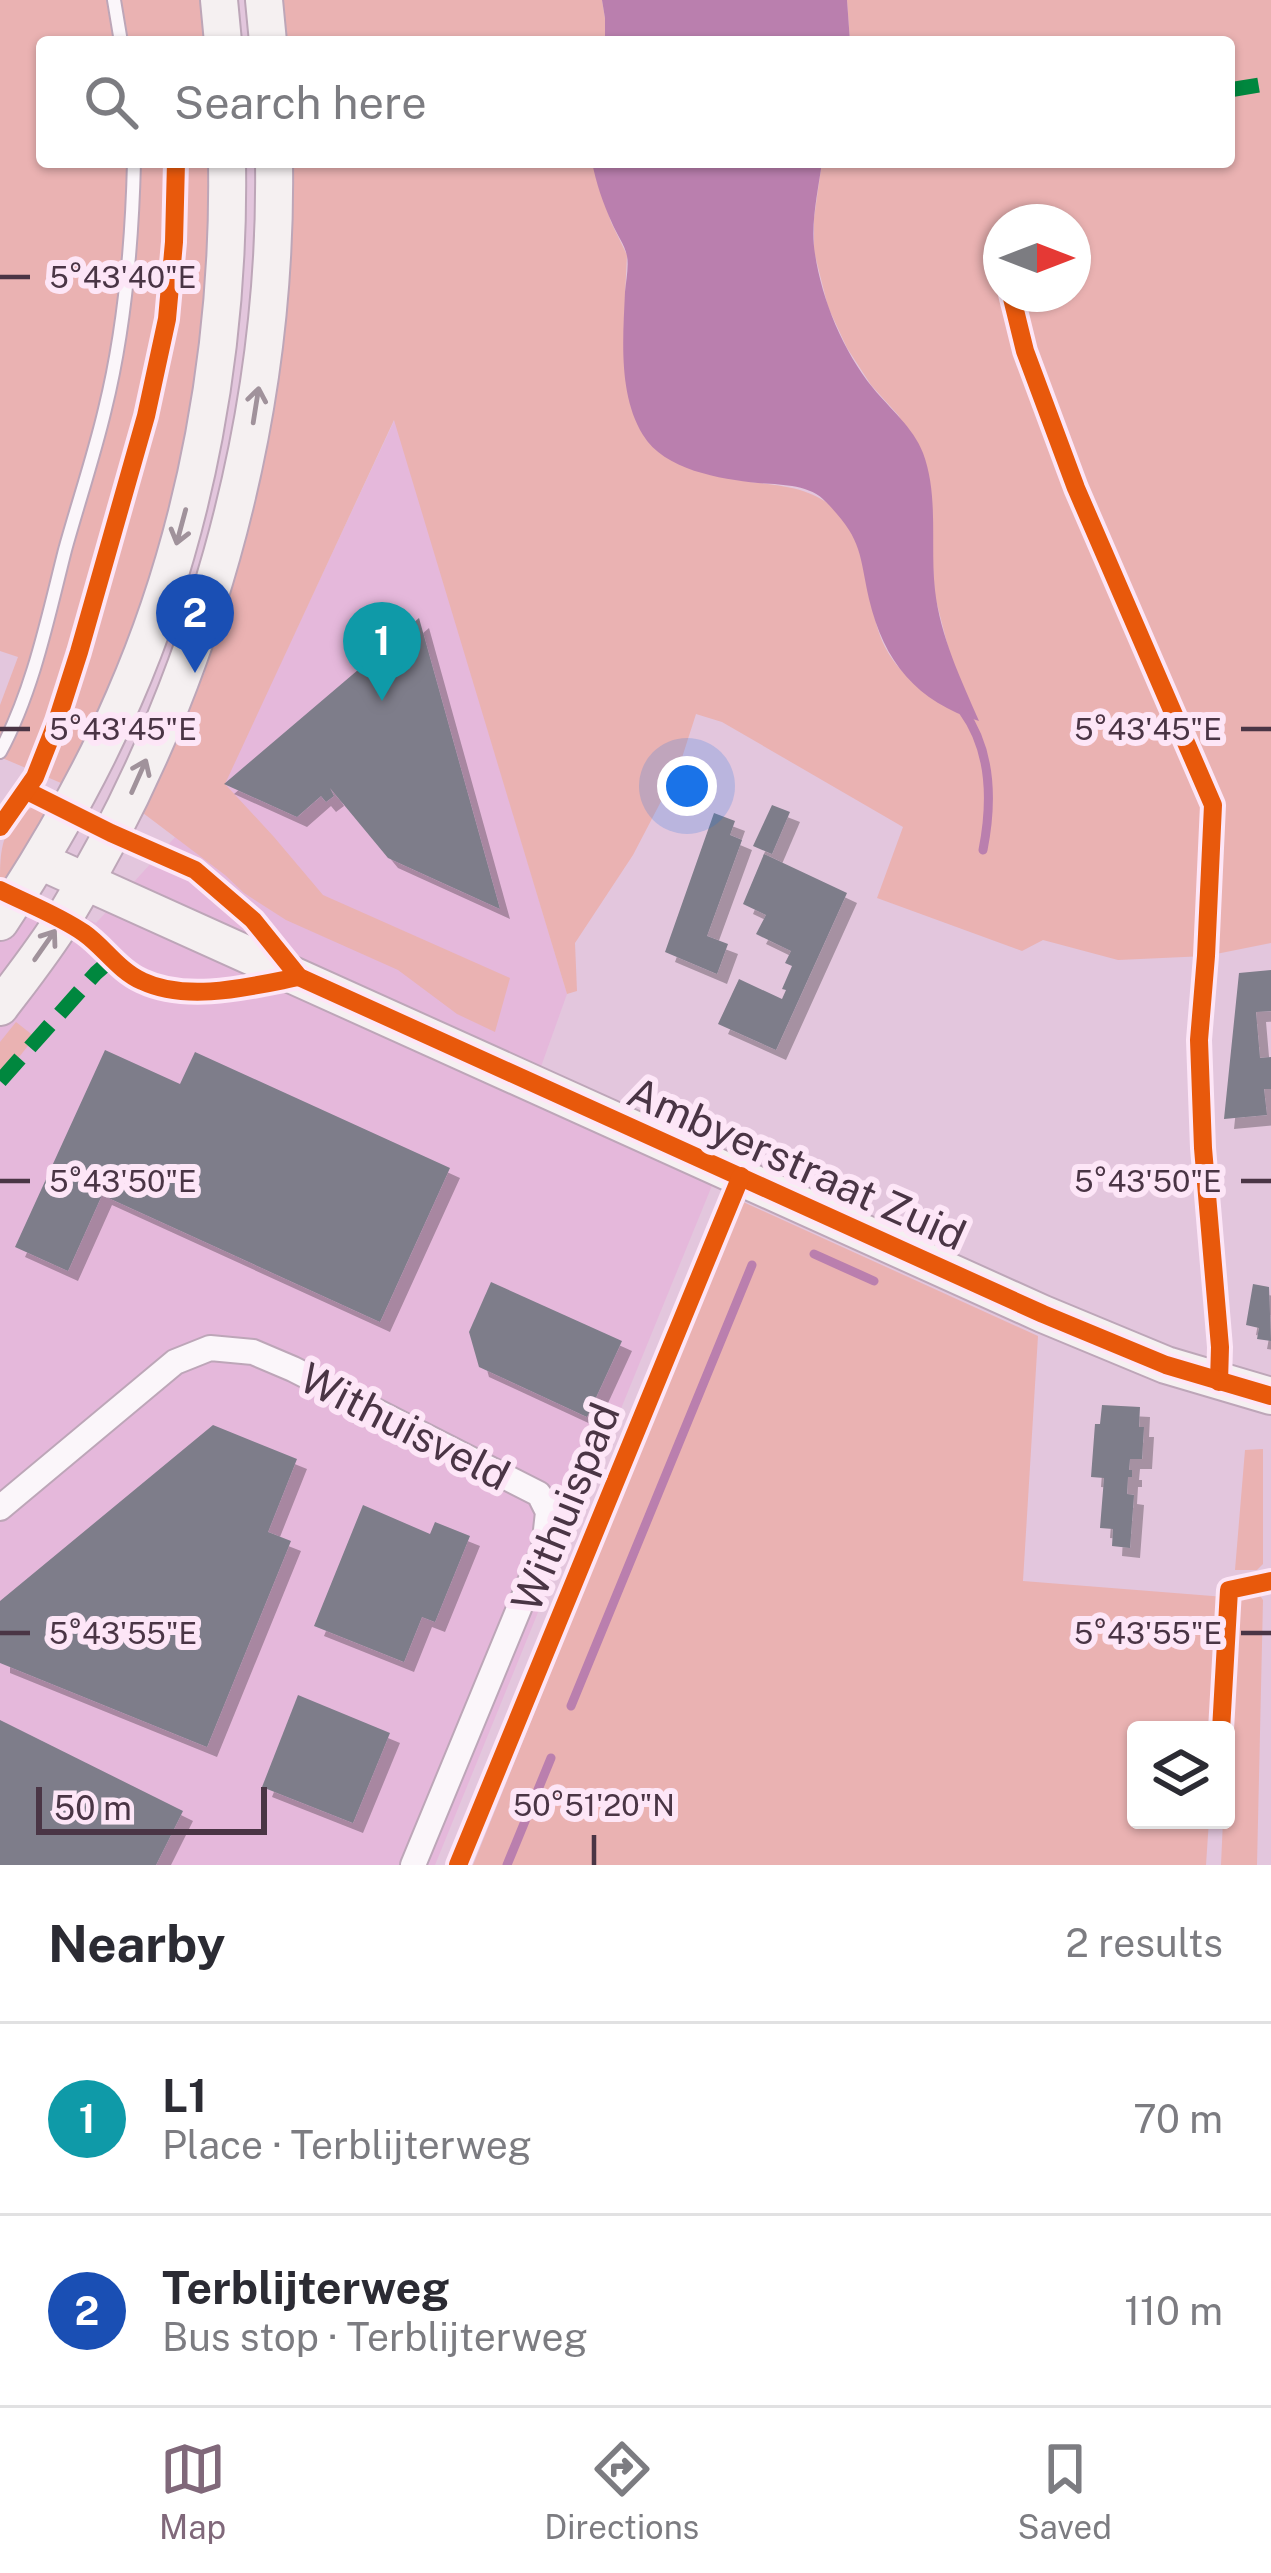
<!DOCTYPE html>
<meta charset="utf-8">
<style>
:root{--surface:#fff;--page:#f7f7f7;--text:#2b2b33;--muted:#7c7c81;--line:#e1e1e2;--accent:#80687a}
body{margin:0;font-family:"Public Sans",sans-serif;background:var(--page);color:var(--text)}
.controls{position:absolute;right:36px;bottom:36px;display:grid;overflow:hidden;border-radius:12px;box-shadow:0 3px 9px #0004}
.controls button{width:108px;height:108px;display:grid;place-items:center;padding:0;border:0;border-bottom:3px solid var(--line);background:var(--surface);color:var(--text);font:60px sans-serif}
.compass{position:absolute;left:983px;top:204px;width:108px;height:108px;border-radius:50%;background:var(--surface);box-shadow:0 3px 9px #0004;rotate:90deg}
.scale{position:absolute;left:36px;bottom:30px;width:231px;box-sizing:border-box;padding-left:12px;border:6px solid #4a3545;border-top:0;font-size:33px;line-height:42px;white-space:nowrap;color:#4a3545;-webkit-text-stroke:9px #fde6f7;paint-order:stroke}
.you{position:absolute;left:687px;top:786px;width:42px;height:42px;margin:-30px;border:9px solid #fff;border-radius:50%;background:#1a73e8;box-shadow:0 0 0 18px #1a73e833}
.badge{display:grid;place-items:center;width:78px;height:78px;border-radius:50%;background:var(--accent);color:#fff;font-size:39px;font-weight:700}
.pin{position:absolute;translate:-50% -99px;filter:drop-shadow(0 3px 6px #0008)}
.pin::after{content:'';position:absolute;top:63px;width:42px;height:36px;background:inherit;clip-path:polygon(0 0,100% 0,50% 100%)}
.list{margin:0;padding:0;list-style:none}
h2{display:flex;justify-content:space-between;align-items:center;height:156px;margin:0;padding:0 48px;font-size:51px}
h2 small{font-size:39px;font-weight:400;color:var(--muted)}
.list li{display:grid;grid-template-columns:78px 1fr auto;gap:36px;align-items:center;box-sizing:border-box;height:192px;padding:0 48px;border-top:3px solid var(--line)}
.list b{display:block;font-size:45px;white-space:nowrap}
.list p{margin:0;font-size:39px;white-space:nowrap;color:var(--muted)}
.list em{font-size:39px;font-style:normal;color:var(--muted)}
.icon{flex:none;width:66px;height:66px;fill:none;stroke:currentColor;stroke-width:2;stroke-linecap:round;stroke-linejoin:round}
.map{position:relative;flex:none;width:1271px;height:1865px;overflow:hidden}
.search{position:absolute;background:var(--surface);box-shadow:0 3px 9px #0004;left:36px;right:36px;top:36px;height:132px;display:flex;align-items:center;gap:30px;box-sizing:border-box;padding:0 42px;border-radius:12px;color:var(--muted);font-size:45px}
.sheet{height:540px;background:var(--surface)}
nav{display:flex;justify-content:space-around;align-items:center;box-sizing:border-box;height:168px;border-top:3px solid var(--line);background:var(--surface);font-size:33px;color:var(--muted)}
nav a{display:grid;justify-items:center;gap:6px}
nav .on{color:var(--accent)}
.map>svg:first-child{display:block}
.built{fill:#e5b8db}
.green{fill:#eab2b2;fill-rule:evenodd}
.water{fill:#ba7fae}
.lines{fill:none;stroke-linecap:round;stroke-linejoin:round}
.stream{stroke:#ba7fae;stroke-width:9}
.building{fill:#7e7d8a;filter:url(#shadow)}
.lane-casing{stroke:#bda6b8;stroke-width:16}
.street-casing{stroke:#bda6b8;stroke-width:28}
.secondary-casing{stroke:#bda6b8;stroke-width:40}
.lane{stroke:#fbf6fa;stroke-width:12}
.street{stroke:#fbf6fa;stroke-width:24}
.secondary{stroke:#f5f0f1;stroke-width:36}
.quiet{stroke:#00873e;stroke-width:15;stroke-dasharray:30 15;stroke-linecap:butt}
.cycleway-casing{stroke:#fde6f7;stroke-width:26}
.cycleway{stroke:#e8590c;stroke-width:18}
.oneway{stroke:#a0929b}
.ticks{fill:none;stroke:#4a3545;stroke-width:4.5}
.labels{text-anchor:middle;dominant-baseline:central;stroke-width:12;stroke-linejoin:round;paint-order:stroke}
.street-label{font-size:42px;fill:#4a3545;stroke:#fde6f7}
.ticks-label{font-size:30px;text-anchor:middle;fill:#4a3545;stroke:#fde6f7;stroke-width:12;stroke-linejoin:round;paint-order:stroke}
</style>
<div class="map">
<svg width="1271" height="1865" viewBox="0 0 1271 1865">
<defs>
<filter id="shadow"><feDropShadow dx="10" dy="10" stdDeviation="0" flood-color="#0004"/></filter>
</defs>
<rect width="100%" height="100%" fill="#e3c6dd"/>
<!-- built -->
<path class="built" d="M395 419 567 994 528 1103 713 1183 435 1865H0V880L96 923 224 784Z"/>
<!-- green -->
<g class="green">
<path d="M0 0H206L209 42H42V162H217L192 434 142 612 68 786 0 757V705L18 657 0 651Z"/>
<path d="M272 0H602L605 18V42H275Z"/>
<path d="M847 0H1271V943L1206 956 1118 960 1043 940 1022 951 877 898 903 827 722 722 696 714 679 767 633 855 575 943 577 991 567 994 394 420 225 784 274 837 323 895 510 978 495 1032 457 1014 398 970 286 920 244 893 225 875 143 813 205 672 194 664 279 162H592L611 222 627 255 625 296 750 482C807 487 844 496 863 558 871 587 871 619 885 647 906 687 940 699 977 720L950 655 935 596 931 540 899 416 871 385 847 348 828 307 814 251V218L822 162H1229V42H850ZM1001 222H1073V294H1001Z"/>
<path d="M37 805 56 809 10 885 0 877C0 844 4 821 37 805Z"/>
<path d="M16 1022 35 1037 0 1081V1042Z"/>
<path d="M741 1201 1038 1336 1023 1581 1225 1597 1222 1606 1215 1730H1136V1820H1209L1206 1865H473Z"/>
<path d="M1263 1449V1564L1257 1570H1235L1245 1450Z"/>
<path d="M1250 1592 1259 1594 1263 1600 1257 1865H1221L1223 1820H1226L1233 1630 1242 1596Z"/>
</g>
<!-- water -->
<g class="water">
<path d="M602 0H847L850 42H605V18Z"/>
<path d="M592 162H822C818 192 810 224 815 254 822 300 843 351 873 388 890 409 913 427 923 453 939 495 930 546 935 590 940 636 961 679 979 721 917 702 884 662 869 599 859 552 862 539 826 502 810 484 780 485 758 483 720 479 664 470 643 435 618 394 623 338 625 292 626 281 629 266 627 256 625 245 616 233 612 223 603 203 596 183 592 162Z"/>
</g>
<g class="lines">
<!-- stream -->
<g class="stream">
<path d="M963 711C992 751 992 804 983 850"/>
<path d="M814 1254 874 1281"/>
<path d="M571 1706 752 1265"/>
<path d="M507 1865 551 1758"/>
</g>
</g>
<!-- building -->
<g class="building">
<path d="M419 618 500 909 388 858 330 788 334 796 326 802 321 796 297 817 224 784Z"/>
<path d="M772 805 790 812 772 854 753 846Z"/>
<path d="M714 813 735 821 730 835 742 840 707 936 728 944 717 974 665 952Z"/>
<path d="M764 854 847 893 776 1050 718 1024 739 979 782 999 786 990 782 989 792 966 785 963 791 951 756 934 766 915 743 904Z"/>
<path d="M1271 970V1011L1256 1012 1260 1058 1271 1057V1089H1264L1267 1115 1224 1119 1239 973Z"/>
<path d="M105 1050 180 1084 195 1052 450 1168 380 1322 102 1195 68 1271 15 1247Z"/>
<path d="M491 1282 622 1341 587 1417 479 1367 469 1332Z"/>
<path d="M1253 1284 1269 1287 1271 1341 1257 1339 1259 1328 1246 1325Z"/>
<path d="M1102 1405 1140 1407 1139 1427H1144L1142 1459H1130L1129 1470H1132V1477H1128L1127 1494 1134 1495 1130 1548 1112 1546 1113 1529 1100 1528 1104 1478 1091 1477 1095 1424H1100Z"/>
<path d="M213 1425 297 1459 268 1532 291 1541 207 1747 0 1663V1601Z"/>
<path d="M363 1505 430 1534 435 1522 470 1536 435 1622 422 1617 404 1662 314 1626Z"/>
<path d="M298 1695 390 1733 353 1823 262 1787Z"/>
<path d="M0 1720 183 1811 156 1865H0Z"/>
</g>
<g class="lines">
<defs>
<g id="lane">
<path d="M114 0 121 42"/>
<path d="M0 752C33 691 48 617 65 550 78 503 94 456 105 409 125 328 132 245 134 162"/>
</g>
<path id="street" d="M0 1508 175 1362 210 1348 253 1352 293 1369 539 1494 548 1512 544 1548 413 1865"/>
<g id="secondary">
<path d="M219 0 223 42"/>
<path d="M264 0 268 42"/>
<path d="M40 861 1043 1314 1166 1365 1271 1396"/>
<path d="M0 922C47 851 90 777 124 698 197 531 230 343 227 162"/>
<path d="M0 1007C22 978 45 949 64 918 201 693 278 426 274 162"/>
</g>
</defs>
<!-- lane casing -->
<use href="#lane" class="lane-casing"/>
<!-- street casing -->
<use href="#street" class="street-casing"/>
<!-- secondary casing -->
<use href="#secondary" class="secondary-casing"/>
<!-- lane -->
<use href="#lane" class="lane"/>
<!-- street -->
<use href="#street" class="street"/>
<!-- secondary -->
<use href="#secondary" class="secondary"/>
<!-- quiet -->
<g class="quiet">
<path d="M1229 90 1271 83"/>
<path d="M0 1081 96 973 112 959"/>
</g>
<defs>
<g id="cycleway">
<path d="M1011 294 1025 351 1076 488 1213 805 1206 956 1199 1040 1203 1148 1220 1347 1219 1382"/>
<path d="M27 791 111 833 195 870 253 920 299 977 1043 1314 1166 1365 1271 1396"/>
<path d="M0 827 35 777 57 721 79 652 146 416 167 319 174 242 176 162"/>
<path d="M0 890C28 904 58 915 84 933 104 947 119 971 142 981 188 1003 252 986 299 977"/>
<path d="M1221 1730 1229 1590 1271 1581"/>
<path d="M458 1865 741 1176"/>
</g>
</defs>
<!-- cycleway casing -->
<use href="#cycleway" class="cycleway-casing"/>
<!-- cycleway -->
<use href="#cycleway" class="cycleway"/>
</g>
<!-- one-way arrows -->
<defs><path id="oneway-shaft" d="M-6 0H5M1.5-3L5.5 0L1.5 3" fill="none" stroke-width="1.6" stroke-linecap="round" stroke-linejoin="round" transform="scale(3)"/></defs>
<g class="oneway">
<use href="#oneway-shaft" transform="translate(256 405) rotate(-81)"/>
<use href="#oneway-shaft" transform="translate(181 527) rotate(105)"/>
<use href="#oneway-shaft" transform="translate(139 776) rotate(-66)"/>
<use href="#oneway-shaft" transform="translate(45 945) rotate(-55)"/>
</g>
<!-- ticks -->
<path class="ticks" d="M0 277H30M0 729H30M1241 729H1271M0 1181H30M1241 1181H1271M0 1633H30M1241 1633H1271M594 1835V1865"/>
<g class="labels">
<!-- street labels -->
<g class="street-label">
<text transform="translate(797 1163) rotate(24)">Ambyerstraat Zuid</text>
<text transform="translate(405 1426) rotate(27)">Withuisveld</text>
<text transform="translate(565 1507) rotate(-68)">Withuispad</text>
</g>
</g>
<g class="ticks-label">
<text x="123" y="288">5°43'40"E</text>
<text x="1148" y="740">5°43'45"E</text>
<text x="123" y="740">5°43'45"E</text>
<text x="1148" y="1192">5°43'50"E</text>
<text x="123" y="1192">5°43'50"E</text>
<text x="123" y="1644">5°43'55"E</text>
<text x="1148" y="1644">5°43'55"E</text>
<text x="594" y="1816">50°51'20"N</text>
</g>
</svg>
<div class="controls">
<button><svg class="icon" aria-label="layers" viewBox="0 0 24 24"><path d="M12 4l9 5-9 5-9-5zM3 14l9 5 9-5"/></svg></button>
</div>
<svg class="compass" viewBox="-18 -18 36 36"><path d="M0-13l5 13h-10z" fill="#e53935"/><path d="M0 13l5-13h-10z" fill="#7c7c81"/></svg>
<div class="scale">50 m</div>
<div class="you"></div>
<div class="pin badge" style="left:382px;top:701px;background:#0f9aa8">1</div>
<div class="pin badge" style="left:195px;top:673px;background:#1a4fb4">2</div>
<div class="search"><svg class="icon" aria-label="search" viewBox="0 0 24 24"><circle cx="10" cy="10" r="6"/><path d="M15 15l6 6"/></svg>Search here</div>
</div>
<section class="sheet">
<h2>Nearby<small>2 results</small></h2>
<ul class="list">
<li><span class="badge" style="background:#0f9aa8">1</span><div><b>L1</b><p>Place · Terblijterweg</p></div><em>70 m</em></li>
<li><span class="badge" style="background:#1a4fb4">2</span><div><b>Terblijterweg</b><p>Bus stop · Terblijterweg</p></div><em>110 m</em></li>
</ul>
</section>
<nav>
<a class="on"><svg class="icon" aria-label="map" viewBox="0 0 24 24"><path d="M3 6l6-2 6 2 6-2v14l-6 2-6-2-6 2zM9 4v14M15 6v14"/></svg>Map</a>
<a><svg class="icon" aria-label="directions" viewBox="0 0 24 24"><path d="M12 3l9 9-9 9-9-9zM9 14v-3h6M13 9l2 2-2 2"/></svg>Directions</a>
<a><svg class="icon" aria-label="saved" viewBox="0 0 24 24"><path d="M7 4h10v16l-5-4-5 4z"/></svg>Saved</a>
</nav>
